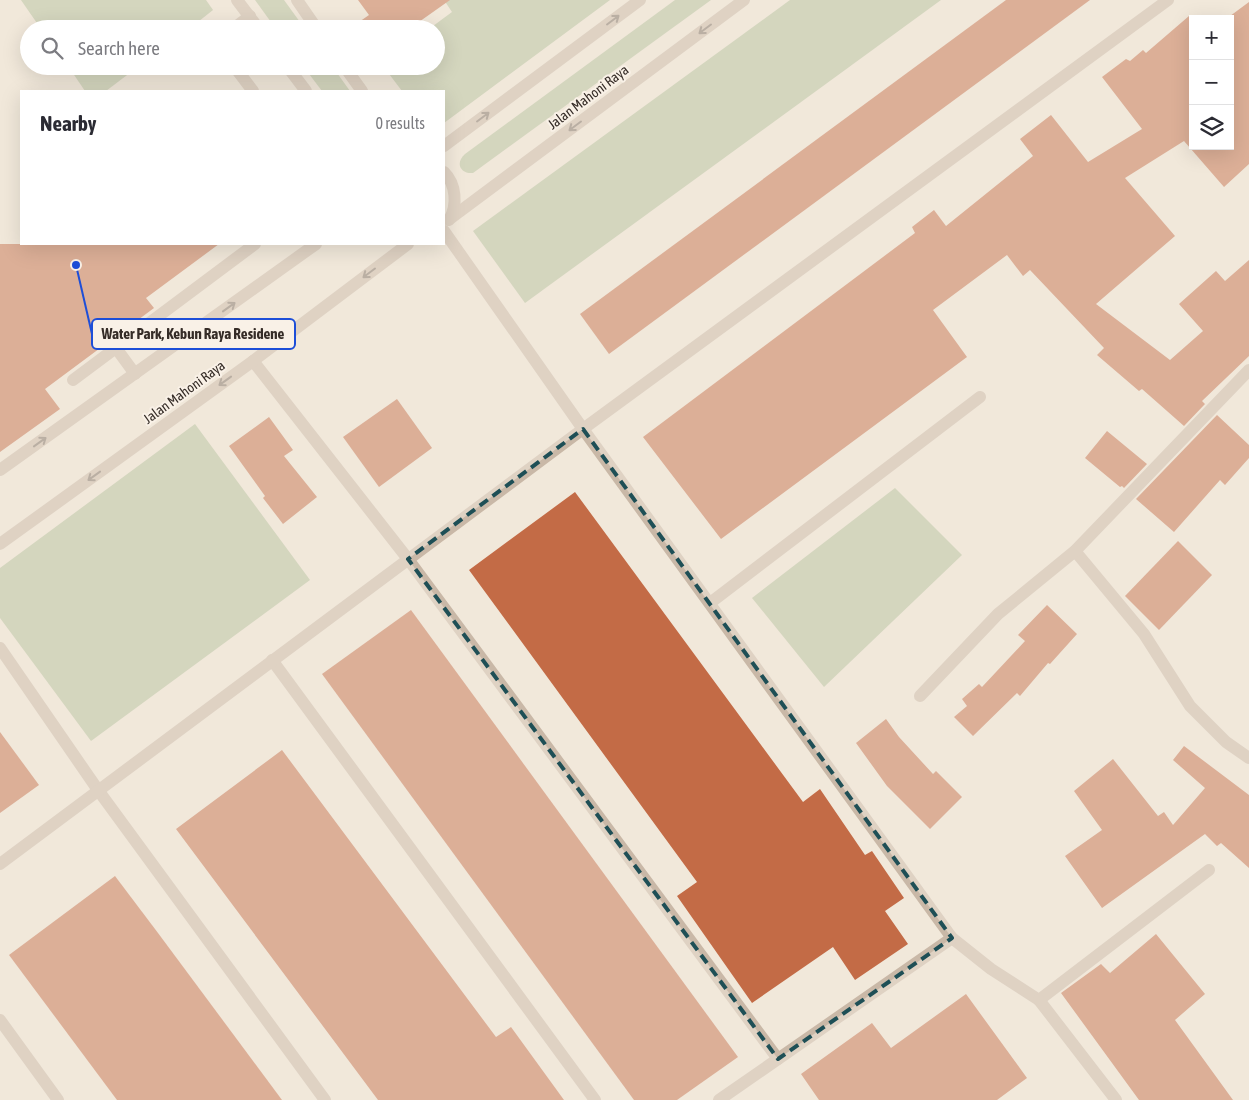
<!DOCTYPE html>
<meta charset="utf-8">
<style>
:root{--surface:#fff;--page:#f7f7f7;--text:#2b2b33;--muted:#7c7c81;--line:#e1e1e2}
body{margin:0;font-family:"Asap Condensed",sans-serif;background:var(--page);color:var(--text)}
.controls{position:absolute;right:15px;top:15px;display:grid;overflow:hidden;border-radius:0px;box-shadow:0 5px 20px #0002}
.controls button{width:45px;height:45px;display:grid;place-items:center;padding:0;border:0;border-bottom:1px solid var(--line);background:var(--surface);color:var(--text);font:25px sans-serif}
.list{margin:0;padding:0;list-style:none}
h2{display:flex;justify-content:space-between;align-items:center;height:65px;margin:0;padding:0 20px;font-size:21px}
h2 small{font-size:16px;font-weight:400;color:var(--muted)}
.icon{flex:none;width:28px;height:28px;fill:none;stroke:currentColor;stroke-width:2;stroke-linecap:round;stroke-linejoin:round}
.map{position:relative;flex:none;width:1249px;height:1100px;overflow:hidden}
.search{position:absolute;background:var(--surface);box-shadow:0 5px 20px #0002;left:20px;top:20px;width:425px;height:55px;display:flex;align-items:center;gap:12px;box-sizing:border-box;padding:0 18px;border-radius:28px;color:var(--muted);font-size:19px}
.panel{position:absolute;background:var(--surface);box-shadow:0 5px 20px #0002;left:20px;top:90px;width:425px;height:155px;border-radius:0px}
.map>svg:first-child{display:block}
.green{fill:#b1c09b}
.building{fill:#c36b46}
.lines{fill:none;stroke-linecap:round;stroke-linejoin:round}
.lane{stroke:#c9b8a7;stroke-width:12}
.street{stroke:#c9b8a7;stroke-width:12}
.oneway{stroke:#786b61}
.marked{fill:none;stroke:#1e4f56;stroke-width:4;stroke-dasharray:10 6;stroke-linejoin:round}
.labels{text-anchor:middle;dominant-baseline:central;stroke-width:4;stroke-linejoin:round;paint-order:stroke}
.street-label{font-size:14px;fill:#352c27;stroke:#f9f1e7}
.leader{fill:none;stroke:#1d4ed8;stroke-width:2}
.callout-dot{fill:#1d4ed8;stroke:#f9f1e7;stroke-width:2}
.callout{fill:#f9f1e7;stroke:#1d4ed8;stroke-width:2}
.callout-label{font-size:15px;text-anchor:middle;font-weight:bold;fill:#352c27}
</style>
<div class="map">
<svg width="1249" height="1100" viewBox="0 0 1249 1100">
<rect width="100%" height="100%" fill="#f1e8da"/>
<!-- green -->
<g class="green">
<path d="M21 0H206L213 10 189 29H41Z"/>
<path d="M255 0H284L305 29H276Z"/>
<path d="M444 0H610L444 123V91H402L383 66H436V29H429L452 12Z"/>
<path d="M675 0H711L473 173C460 174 455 163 465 154Z"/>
<path d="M790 0H941L525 303 473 231Z"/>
<path d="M68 66H139L106 91H85Z"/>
<path d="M303 66H332L350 91H322Z"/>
<path d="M195 424 310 580 91 741 0 618V568Z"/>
<path d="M895 488 962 555 824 687 752 598Z"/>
</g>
<!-- building -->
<g class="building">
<path d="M358 0H450L409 29H349L369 15Z"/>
<path d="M1006 0H1090L609 354 580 314Z"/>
<path d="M1249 2V164L1224 187 1184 141 1125 178 1175 236 1096 304 1170 360 1203 331 1179 304 1216 271 1225 281 1249 260V356L1202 401 1205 404 1184 426 1142 389 1139 391 1097 355 1104 348 1030 270 1023 276 1007 255 933 310 967 357 721 539 643 437 915 233 912 227 934 210 946 226 1033 156 1020 139 1051 115 1088 162 1142 129 1102 77 1126 59 1130 61 1143 50 1146 53 1189 16 1193 20V146H1230V19H1226Z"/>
<path d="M0 244H219L146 298 154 308 45 389 60 409 0 452Z"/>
<path d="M397 399 432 448 379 487 343 437Z"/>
<path d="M1217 415 1249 445V458L1225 485 1220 480 1174 532 1136 499Z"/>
<path d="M269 417 293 450 284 456 317 497 283 524 263 498 265 496 229 446Z"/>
<path d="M1107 431 1147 464 1124 488 1122 486 1120 487 1085 458Z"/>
<path d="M575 492 803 802 820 789 865 855 872 851 904 898 885 911 908 944 855 980 833 947 752 1003 677 896 697 882 469 570Z"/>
<path d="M1178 541 1212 575 1159 630 1125 596Z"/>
<path d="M1047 605 1077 634 1050 664 1048 663 1020 696 1017 693 973 736 954 717 967 706 962 699 979 684 982 687 1025 641 1018 635Z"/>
<path d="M411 610 738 1057 677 1100H634L322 674Z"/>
<path d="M886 719 899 737 933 774 936 771 962 797 930 829 887 786 856 743Z"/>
<path d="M0 732 39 785 0 813Z"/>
<path d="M1184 746 1249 795V868L1221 843 1217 846 1205 834 1102 908 1065 856 1102 830 1074 791 1113 759 1158 816 1164 812 1173 825 1205 788 1173 760Z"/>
<path d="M282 750 496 1037 511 1027 564 1100H378L176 829Z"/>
<path d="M115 876 158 933 282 1100H117L9 955Z"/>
<path d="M1156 934 1205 994 1175 1020 1233 1100H1139L1061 993 1101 964 1110 973Z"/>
<path d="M966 994 1027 1078 997 1100H819L801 1074 872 1023 891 1048Z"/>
</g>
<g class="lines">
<!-- lane -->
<g class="lane">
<path d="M233 29 250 16"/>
<path d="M234 66 253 91"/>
<path d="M116 348 135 374"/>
<path d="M73 380 255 244"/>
</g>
<!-- street -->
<g class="street">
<path d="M237 0 259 29"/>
<path d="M297 0 317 29"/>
<path d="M287 66 306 91"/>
<path d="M344 66 362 91"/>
<path d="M444 146 640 0"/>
<path d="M444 172C456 184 458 205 449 220"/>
<path d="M451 218 744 0"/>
<path d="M444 231 583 429 952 938 991 969 1039 1000 1209 870"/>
<path d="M253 361 408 559 778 1059"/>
<path d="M0 470 316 244"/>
<path d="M0 544 253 361 408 244"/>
<path d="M1075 551 1144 634 1190 706 1226 742 1249 758"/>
<path d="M710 603 980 397"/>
<path d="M0 648 98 790 325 1100"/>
<path d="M272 660 595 1100"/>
<path d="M920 696 998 614 1075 551 1249 370"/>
<path d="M0 864 583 429 1168 0"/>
<path d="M1039 1000 1116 1100"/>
<path d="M0 1020 58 1100"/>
<path d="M719 1100 952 938"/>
</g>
</g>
<!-- one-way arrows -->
<defs><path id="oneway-shaft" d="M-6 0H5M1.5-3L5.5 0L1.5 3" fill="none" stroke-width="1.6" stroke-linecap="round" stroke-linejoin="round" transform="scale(1.25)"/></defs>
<g class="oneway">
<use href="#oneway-shaft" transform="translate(613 20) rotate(-37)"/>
<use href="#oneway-shaft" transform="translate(705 29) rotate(143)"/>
<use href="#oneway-shaft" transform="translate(483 117) rotate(-37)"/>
<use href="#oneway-shaft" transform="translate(575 126) rotate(143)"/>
<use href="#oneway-shaft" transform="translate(369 273) rotate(143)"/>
<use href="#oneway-shaft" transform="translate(229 307) rotate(-36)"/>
<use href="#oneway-shaft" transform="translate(225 381) rotate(144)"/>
<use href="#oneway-shaft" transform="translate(40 442) rotate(-36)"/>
<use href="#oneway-shaft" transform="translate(94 476) rotate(144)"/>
</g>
<!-- marked area -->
<path d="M0 0H1249V1100H0ZM583 429 952 938 778 1059 408 559Z" fill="#f1e8da" fill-opacity=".55" fill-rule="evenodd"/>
<path class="marked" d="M583 429 952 938 778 1059 408 559Z"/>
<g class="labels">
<!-- street labels -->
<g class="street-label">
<text transform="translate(588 97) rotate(-37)">Jalan Mahoni Raya</text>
<text transform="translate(184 392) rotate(-36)">Jalan Mahoni Raya</text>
</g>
</g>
<!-- callouts -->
<path class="leader" d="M76 265L92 334"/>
<circle class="callout-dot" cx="76" cy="265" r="5"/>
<rect class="callout" x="92" y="319" width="203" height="30" rx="5"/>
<g class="callout-label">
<text x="193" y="339">Water Park, Kebun Raya Residene</text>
</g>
</svg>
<div class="controls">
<button>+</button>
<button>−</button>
<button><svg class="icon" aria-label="layers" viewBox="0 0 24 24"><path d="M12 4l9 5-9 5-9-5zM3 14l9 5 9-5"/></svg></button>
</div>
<div class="search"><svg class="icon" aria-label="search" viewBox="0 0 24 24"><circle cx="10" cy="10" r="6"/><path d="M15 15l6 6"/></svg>Search here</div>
<section class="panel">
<h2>Nearby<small>0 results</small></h2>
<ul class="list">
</ul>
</section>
</div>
